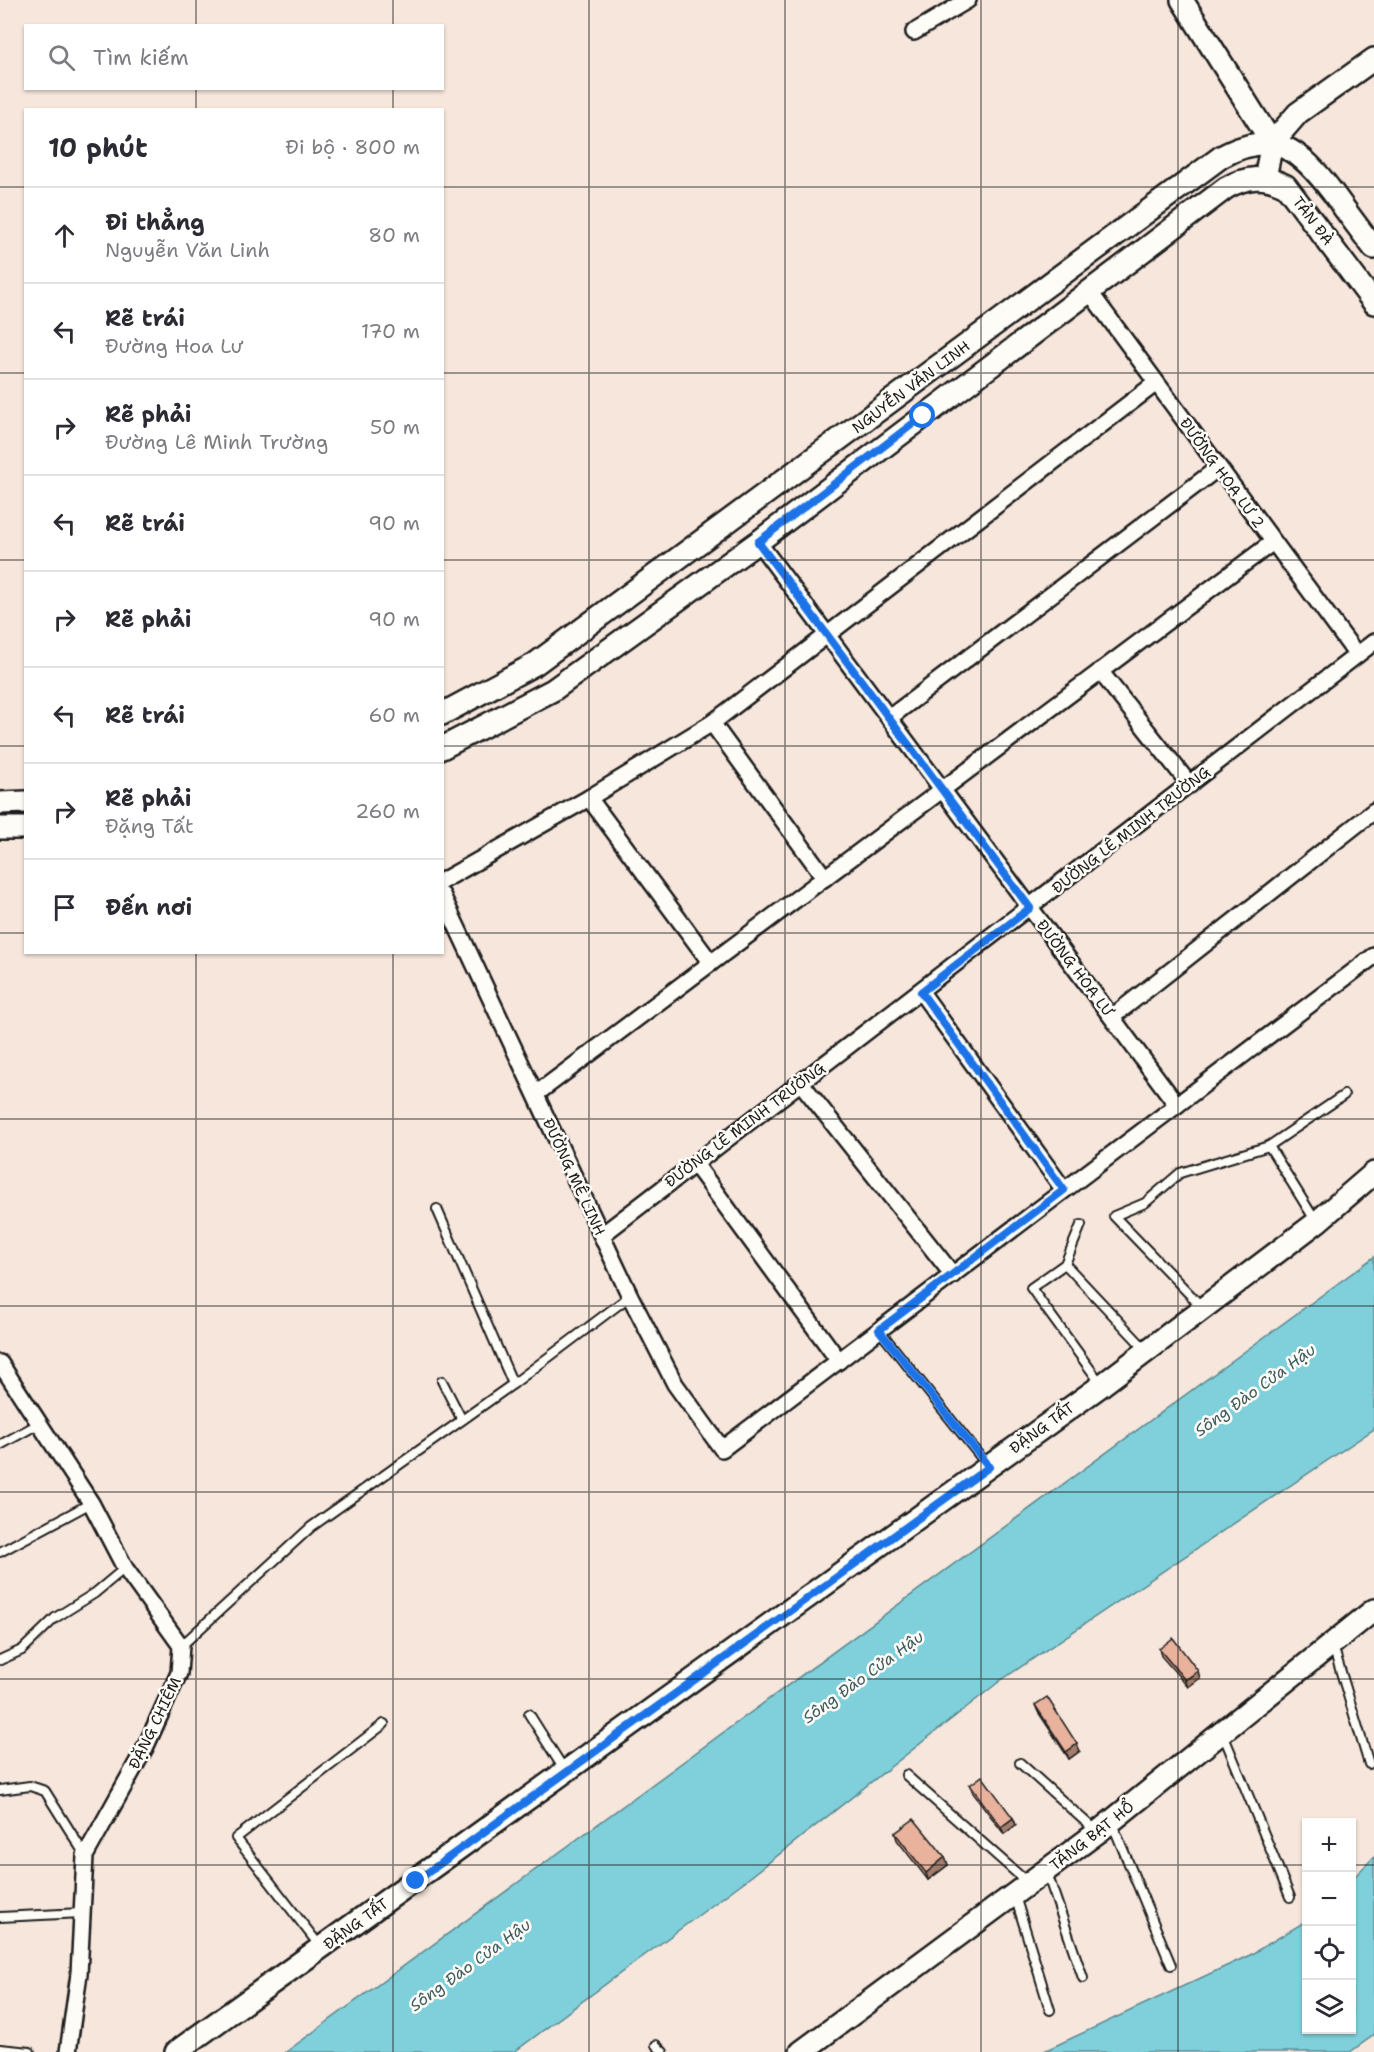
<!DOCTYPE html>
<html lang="vi">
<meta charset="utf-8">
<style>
:root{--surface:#fff;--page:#f2f2f3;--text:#2b2b33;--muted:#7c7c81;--line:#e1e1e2}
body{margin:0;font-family:"Shantell Sans",sans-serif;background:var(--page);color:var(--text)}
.controls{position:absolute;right:18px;bottom:18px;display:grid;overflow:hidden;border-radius:0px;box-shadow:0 2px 4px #0004}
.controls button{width:54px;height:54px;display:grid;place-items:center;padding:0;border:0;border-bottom:2px solid var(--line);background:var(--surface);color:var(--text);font:30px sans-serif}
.stop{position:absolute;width:18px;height:18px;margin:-14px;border:4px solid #1a73e8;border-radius:50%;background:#fff}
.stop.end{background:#1a73e8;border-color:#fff;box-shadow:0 2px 6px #0008}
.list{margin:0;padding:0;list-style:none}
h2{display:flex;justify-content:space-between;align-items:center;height:78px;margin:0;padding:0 24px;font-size:26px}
h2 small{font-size:20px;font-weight:400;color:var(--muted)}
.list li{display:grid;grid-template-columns:39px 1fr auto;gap:18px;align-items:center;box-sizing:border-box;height:96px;padding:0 24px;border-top:2px solid var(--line)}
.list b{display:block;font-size:22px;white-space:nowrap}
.list p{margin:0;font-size:20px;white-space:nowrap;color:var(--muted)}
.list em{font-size:20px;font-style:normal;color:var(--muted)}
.icon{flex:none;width:33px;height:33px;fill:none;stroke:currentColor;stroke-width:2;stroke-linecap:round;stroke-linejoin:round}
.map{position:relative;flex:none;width:1374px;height:2052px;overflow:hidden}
.search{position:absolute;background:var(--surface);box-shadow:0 2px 4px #0004;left:24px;top:24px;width:420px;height:66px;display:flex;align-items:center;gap:15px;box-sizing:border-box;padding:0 21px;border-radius:0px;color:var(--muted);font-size:22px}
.panel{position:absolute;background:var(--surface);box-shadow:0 2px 4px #0004;left:24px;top:108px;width:420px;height:846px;border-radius:0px}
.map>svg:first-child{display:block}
.water{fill:#80d0dc;stroke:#58888f;stroke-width:1.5}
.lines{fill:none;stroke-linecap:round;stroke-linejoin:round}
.lane-casing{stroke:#1c1c1c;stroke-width:12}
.street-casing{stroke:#1c1c1c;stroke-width:20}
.secondary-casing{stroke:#1c1c1c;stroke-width:26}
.lane{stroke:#fdfcf7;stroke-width:8}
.street{stroke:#fdfcf7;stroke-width:15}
.secondary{stroke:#fdfcf7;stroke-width:21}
.wall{fill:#c89986;stroke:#1c1c1c;stroke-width:1.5}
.shaded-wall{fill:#a27d6d;stroke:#1c1c1c;stroke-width:1.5}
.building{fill:#e8b29c;stroke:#1c1c1c;stroke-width:1.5}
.route{stroke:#1a73e8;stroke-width:8}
.grid{fill:none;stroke:#1c1c1c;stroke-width:1.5;stroke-opacity:0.55}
.labels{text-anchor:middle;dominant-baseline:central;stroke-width:5;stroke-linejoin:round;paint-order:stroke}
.street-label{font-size:15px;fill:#1c1c1c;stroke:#fdfcf7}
.water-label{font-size:16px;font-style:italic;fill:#3f5b5f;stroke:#fdfcf7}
</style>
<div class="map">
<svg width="1374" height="2052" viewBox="0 0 1374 2052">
<rect width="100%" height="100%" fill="#f7e6dc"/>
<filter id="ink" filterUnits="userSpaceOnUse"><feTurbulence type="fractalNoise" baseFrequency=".0167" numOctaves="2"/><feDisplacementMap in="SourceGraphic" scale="12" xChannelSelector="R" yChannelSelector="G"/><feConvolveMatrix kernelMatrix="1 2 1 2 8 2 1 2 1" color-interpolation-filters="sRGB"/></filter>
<g filter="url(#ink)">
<!-- water -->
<g class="water">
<path d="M1374 1257V1429L1000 1681 749 1878 514 2052H286Z"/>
<path d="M1374 1857V2035L1350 2052H1042L1250 1955 1306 1921V2030H1352V1879Z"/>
</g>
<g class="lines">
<defs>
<g id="lane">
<path d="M1269 1146 1344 1095"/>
<path d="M437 1209 513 1384"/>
<path d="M1081 1225 1065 1264 1031 1288 1101 1384"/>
<path d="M1065 1264 1146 1350"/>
<path d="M1201 1306 1114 1216 1145 1203 1180 1173 1269 1146 1315 1220"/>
<path d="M879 1330 988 1466"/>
<path d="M442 1381 462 1420"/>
<path d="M0 1445 40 1423"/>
<path d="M0 1552 91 1503"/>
<path d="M181 1646 311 1527 513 1384 630 1296"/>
<path d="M1333 1646 1369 1764"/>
<path d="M0 1660 22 1650 55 1618 95 1593 125 1568"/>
<path d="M529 1714 565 1771"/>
<path d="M1223 1734 1290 1897"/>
<path d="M1020 1763 1097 1832"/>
<path d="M906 1775 1028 1883"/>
<path d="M0 1790 30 1786 45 1791 85 1855"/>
<path d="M1112 1823 1171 1965"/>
<path d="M1047 1873 1083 1978"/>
<path d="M1015 1896 1050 2010"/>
<path d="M0 1917 82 1913"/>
<path d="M319 1945 236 1838 384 1724"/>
<path d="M656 2045 663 2052"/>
<path d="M0 2049 30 2052"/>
</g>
<g id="street">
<path d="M914 32 968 0"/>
<path d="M1089 291 1357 655"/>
<path d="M758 542 1177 1105"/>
<path d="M1100 671 1190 785"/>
<path d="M889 718 1218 468"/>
<path d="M712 723 825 878"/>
<path d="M589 798 711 963"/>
<path d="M442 881 589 798 712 723 1156 383"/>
<path d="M442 895 630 1296 675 1384 722 1449 1374 956"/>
<path d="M921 992 1064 1190"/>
<path d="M1112 1017 1374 811"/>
<path d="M801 1083 953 1275"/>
<path d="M536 1094 1273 542"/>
<path d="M695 1164 839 1361"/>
<path d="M602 1235 1374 642"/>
<path d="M0 1363 91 1503 125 1568 181 1646 179 1673 145 1748 85 1856 79 1974 68 2052"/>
</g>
<g id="secondary">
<path d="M1182 0 1272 143 1265 178"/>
<path d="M1272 143 1298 113 1374 59"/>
<path d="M442 714 535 664 1221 157C1274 128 1300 149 1333 193 1346 211 1360 230 1374 248"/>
<path d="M442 748 553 690 758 542 1226 188C1247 176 1264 175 1286 186L1374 303"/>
<path d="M0 803 26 802"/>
<path d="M0 828H26"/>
<path d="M176 2052 1102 1385 1317 1222 1374 1173"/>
<path d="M801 2052 1098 1832 1374 1610"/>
</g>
</defs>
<!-- lane casing -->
<use href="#lane" class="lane-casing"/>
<!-- street casing -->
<use href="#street" class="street-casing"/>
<!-- secondary casing -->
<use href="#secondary" class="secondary-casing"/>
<!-- lane -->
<use href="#lane" class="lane"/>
<!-- street -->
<use href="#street" class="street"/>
<!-- secondary -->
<use href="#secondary" class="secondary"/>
</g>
<!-- wall -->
<g class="wall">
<path d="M1159 1649 1200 1678 1188 1687 1161 1656Z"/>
<path d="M1035 1705 1080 1751 1069 1759 1038 1712Z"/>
<path d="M970 1785 1013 1818 1016 1825 1004 1834 973 1793Z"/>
<path d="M895 1833 945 1857 948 1865 928 1880 897 1840Z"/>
</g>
<!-- shaded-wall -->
<g class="shaded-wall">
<path d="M1198 1671 1200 1678 1188 1687 1185 1680Z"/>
<path d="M1077 1744 1080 1751 1069 1759 1066 1752Z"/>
<path d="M1013 1818 1016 1825 1004 1834 1001 1827Z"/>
<path d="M945 1857 948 1865 928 1880 926 1873Z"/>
</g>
<!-- building -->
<g class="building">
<path d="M1173 1638 1198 1671 1185 1680 1159 1649Z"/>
<path d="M1047 1697 1077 1744 1066 1752 1035 1705Z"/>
<path d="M982 1776 1013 1818 1001 1827 970 1785Z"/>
<path d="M914 1819 945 1857 926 1873 895 1833Z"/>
</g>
</g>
<g class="lines" filter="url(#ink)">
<!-- route -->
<path class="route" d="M416 1881 989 1467 879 1330 1064 1190 921 992 1030 908 758 542 923 416"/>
</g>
<!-- grid -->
<path class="grid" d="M196 0V26M393 0V26M589 0V2052M785 0V2052M981 0V2052M1178 0V2052M196 88V110M393 88V110M0 187H26M442 187H1374M0 373H26M442 373H1374M0 560H26M442 560H1374M0 746H26M442 746H1374M0 933H26M442 933H1374M196 952V2052M393 952V2052M0 1119H1374M0 1306H1374M0 1492H1374M0 1679H1374M0 1865H1306M1352 1865H1374"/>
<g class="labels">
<!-- street labels -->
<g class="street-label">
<text transform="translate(1313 221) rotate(53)">TẢN ĐÀ</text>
<text transform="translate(911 387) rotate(-37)">NGUYỄN VĂN LINH</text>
<text transform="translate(1222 473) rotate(54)">ĐƯỜNG HOA LƯ 2</text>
<text transform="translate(1131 830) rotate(-38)">ĐƯỜNG LÊ MINH TRƯỜNG</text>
<text transform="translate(1075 968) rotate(53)">ĐƯỜNG HOA LƯ</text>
<text transform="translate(745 1125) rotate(-37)">ĐƯỜNG LÊ MINH TRƯỜNG</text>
<text transform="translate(574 1177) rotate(65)">ĐƯỜNG MÊ LINH</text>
<text transform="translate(1042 1428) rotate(-36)">ĐẶNG TẤT</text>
<text transform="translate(155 1723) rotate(-64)">ĐẶNG CHIÊM</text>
<text transform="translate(1092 1836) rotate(-38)">TĂNG BẠT HỔ</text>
<text transform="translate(356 1924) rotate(-36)">ĐẶNG TẤT</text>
</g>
<!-- water labels -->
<g class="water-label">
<text transform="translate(1255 1390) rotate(-36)">Sông Đào Cửa Hậu</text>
<text transform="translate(863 1677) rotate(-36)">Sông Đào Cửa Hậu</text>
<text transform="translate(470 1965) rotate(-36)">Sông Đào Cửa Hậu</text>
</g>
</g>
</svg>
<div class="controls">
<button>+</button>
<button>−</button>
<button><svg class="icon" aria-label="locate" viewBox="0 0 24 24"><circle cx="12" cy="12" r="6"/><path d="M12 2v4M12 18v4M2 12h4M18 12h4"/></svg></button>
<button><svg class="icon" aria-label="layers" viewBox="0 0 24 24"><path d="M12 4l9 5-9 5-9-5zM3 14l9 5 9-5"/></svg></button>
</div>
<div class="stop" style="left:923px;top:416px"></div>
<div class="stop end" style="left:416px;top:1881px"></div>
<div class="search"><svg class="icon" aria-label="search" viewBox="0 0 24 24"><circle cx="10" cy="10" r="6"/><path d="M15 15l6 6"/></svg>Tìm kiếm</div>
<section class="panel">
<h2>10 phút<small>Đi bộ · 800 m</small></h2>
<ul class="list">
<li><svg class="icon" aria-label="ahead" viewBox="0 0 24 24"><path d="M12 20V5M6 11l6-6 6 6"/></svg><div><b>Đi thẳng</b><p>Nguyễn Văn Linh</p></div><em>80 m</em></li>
<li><svg class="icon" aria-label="left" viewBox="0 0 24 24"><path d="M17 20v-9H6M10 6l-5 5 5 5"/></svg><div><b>Rẽ trái</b><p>Đường Hoa Lư</p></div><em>170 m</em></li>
<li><svg class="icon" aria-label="right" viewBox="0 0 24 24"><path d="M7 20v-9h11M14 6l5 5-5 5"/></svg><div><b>Rẽ phải</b><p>Đường Lê Minh Trường</p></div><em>50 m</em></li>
<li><svg class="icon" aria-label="left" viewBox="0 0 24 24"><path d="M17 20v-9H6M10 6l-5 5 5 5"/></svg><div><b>Rẽ trái</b></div><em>90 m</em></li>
<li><svg class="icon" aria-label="right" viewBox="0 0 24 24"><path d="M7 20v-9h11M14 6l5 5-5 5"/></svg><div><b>Rẽ phải</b></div><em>90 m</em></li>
<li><svg class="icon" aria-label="left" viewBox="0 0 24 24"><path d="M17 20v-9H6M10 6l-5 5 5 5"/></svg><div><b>Rẽ trái</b></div><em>60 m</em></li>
<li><svg class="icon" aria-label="right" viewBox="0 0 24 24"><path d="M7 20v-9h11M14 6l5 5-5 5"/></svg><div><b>Rẽ phải</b><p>Đặng Tất</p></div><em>260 m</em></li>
<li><svg class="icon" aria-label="arrive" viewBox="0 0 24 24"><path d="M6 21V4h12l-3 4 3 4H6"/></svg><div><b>Đến nơi</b></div></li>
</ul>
</section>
</div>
